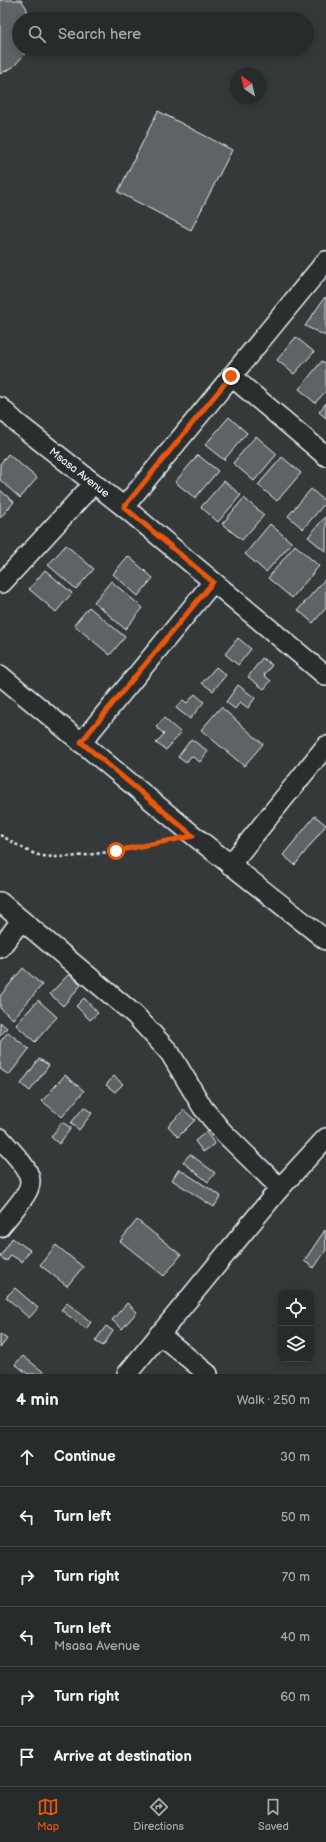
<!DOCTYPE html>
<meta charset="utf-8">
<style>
:root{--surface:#282b2c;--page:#343738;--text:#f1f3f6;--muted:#a5a7a9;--line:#444748;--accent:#ea580c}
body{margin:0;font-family:"Balsamiq Sans",sans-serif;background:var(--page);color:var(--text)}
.controls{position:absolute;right:12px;bottom:12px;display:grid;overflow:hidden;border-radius:8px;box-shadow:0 2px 10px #0003}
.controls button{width:36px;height:36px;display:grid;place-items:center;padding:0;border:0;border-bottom:1px solid var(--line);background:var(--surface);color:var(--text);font:20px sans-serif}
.compass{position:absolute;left:230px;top:68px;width:36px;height:36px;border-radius:50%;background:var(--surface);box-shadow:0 2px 10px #0003;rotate:326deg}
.stop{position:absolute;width:12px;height:12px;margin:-9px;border:3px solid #ea580c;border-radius:50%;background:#fff}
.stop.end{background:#ea580c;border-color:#fff;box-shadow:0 1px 4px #0008}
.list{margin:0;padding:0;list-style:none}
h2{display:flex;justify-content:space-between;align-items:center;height:52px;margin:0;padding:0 16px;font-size:17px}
h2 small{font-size:13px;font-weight:400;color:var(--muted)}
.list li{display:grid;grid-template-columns:26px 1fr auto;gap:12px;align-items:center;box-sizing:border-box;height:60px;padding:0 16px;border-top:1px solid var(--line)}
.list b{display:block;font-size:15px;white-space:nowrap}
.list p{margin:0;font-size:13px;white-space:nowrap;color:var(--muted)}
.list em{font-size:13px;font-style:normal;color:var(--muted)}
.icon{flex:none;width:22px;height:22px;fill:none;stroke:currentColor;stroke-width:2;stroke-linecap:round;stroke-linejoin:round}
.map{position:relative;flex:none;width:326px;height:1374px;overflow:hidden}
.search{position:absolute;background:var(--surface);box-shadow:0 2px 10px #0003;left:12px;right:12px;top:12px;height:44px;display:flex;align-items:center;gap:10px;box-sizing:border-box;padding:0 14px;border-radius:22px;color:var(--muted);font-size:15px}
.sheet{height:412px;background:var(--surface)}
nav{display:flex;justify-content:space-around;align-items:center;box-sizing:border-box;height:56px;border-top:1px solid var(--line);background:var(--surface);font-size:11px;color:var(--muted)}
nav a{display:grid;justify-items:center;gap:2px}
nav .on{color:var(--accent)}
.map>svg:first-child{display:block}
.building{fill:#5f6365;stroke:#e8f1f8}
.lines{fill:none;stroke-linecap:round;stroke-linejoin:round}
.minor-casing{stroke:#e8f1f8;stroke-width:22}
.path{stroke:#e8f1f8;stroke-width:2.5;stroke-dasharray:3 3;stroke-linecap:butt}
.minor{stroke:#2a2d2e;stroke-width:19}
.route{stroke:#ea580c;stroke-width:5}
.labels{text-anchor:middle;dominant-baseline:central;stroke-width:3;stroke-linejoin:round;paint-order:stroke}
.street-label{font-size:11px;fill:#e8f1f8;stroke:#2a2d2e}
</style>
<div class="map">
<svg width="326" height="1374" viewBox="0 0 326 1374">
<rect width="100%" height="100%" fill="#35393a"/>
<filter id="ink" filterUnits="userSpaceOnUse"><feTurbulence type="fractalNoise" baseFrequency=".025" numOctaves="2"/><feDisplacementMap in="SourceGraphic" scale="8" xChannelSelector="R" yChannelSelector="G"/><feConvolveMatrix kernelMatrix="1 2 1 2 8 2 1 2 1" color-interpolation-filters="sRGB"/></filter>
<g filter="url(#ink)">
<!-- building -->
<g class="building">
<path d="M0 0H21L26 7 30 19H19V49H26L24 55 13 67 0 74Z"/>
<path d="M158 111 232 150 191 230 118 192Z"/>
<path d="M325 297 326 298V336L305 326Z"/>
<path d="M296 337 314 352 294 374 277 360Z"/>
<path d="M322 361 326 364V391L315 403 299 389Z"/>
<path d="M326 403V418L319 412Z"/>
<path d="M229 417 247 433 224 460 205 445Z"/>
<path d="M256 436 277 454 254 481 233 463Z"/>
<path d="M8 454 37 478 20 498 0 480V464Z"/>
<path d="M198 455 218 471 195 498 175 482Z"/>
<path d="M282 457 301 473 277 501 258 485Z"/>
<path d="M224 481 241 495 218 522 201 507Z"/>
<path d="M311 489 326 502 303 529 288 516Z"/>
<path d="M0 490 14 502 0 518Z"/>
<path d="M244 498 264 515 242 540 222 524Z"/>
<path d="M326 516V552L308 537Z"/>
<path d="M270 524 292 543 266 572 245 554Z"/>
<path d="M66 545 94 569 76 589 48 565Z"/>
<path d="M295 545 319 566 292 598 268 578Z"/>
<path d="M128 556 153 578 138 596 113 574Z"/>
<path d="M45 570 72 593 56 612 29 589Z"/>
<path d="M326 578V608L313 623 298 610Z"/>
<path d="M111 581 143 608 125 629 94 602Z"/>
<path d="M89 607 125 637 110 655 74 625Z"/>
<path d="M238 638 251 649 238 665 225 654Z"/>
<path d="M262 658 272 665 264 675 271 681 264 689 248 677Z"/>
<path d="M216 667 226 675 213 691 202 683Z"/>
<path d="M238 685 255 698 248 708 240 702 235 709 226 702Z"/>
<path d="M195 694 204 702 190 719 176 708 183 700 187 703Z"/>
<path d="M221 707 263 744 244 766 201 730Z"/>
<path d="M164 718 181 733 166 750 156 743 164 734 156 727Z"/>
<path d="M191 739 208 751 200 762 191 756 186 763 178 757Z"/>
<path d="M315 816 326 825 295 865 283 855Z"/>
<path d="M23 968 42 985 13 1019 0 1008V996Z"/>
<path d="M69 974 81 985 63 1006 50 994Z"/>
<path d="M84 998 98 1013 90 1020 76 1006Z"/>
<path d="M38 1000 57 1017 35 1042 16 1025Z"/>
<path d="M0 1022 7 1028 0 1036Z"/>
<path d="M8 1032 29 1049 9 1075 0 1069V1042Z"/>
<path d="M39 1059 49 1065 30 1091 21 1084Z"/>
<path d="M65 1075 84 1091 62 1117 42 1101Z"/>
<path d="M114 1076 123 1084 115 1092 106 1085Z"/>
<path d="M84 1107 92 1113 79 1130 71 1123Z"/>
<path d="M184 1110 195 1120 178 1137 168 1126Z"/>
<path d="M62 1122 71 1128 59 1144 51 1137Z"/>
<path d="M206 1132 215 1144 203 1152 195 1141Z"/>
<path d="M190 1154 215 1173 208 1182 183 1162Z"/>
<path d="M179 1169 221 1196 214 1207 172 1180Z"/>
<path d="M137 1220 181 1255 164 1276 120 1241Z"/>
<path d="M325 1230 326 1250 314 1268 304 1261Z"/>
<path d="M12 1238 30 1250 22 1262 11 1255 7 1261 0 1257Z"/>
<path d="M56 1245 83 1267 67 1286 40 1265Z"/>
<path d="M15 1288 38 1308 29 1318 6 1297Z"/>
<path d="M67 1303 91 1322 86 1329 61 1310Z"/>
<path d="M127 1303 137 1312 122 1329 112 1320Z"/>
<path d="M106 1326 113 1331 103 1346 95 1341Z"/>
<path d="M0 1334 7 1339 0 1348Z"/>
<path d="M23 1356 46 1374H28L15 1364Z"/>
</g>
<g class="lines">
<defs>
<g id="minor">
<path d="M231 376 326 456"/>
<path id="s1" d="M0 407 17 423 124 507 326 676"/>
<path d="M124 507 326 261"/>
<path d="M2 583 94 483"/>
<path d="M0 675 193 835 326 940"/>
<path d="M81 743 213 582"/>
<path d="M230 865 326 746"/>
<path d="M0 902 135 1015 170 1053 203 1108 222 1131 280 1188"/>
<path d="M0 948 21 921"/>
<path d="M0 1138C42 1184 38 1180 0 1227"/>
<path d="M159 1334 208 1374"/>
<path d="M127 1374 280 1188 326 1138"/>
</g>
</defs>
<!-- minor casing -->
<use href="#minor" class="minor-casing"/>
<!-- path -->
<path class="path" d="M0 835C12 841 22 849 35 854 64 864 138 846 169 840"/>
<!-- minor -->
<use href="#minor" class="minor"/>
</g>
</g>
<g class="lines" filter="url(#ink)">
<!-- route -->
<path class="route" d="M116 851 193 836 81 742 213 582 124 507 231 376"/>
</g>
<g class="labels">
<!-- street labels -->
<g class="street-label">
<text stroke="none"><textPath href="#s1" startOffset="103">Msasa Avenue</textPath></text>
</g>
</g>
</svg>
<div class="controls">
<button><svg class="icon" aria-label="locate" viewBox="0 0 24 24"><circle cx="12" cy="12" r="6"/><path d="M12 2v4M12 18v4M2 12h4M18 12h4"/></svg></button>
<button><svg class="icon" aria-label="layers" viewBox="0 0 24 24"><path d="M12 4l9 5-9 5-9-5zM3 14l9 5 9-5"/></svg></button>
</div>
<svg class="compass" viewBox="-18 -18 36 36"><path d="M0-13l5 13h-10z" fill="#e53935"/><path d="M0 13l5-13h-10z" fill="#a5a7a9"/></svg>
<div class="stop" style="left:116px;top:851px"></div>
<div class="stop end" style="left:231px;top:376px"></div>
<div class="search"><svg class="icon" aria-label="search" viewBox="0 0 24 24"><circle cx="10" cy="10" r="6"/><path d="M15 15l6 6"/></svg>Search here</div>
</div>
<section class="sheet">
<h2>4 min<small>Walk · 250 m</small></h2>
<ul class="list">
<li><svg class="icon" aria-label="ahead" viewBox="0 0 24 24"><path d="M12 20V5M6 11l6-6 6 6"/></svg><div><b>Continue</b></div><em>30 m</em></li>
<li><svg class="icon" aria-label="left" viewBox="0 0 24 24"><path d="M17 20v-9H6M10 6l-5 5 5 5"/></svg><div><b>Turn left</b></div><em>50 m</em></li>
<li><svg class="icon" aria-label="right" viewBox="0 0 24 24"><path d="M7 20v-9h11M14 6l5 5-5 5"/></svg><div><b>Turn right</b></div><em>70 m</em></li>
<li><svg class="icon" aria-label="left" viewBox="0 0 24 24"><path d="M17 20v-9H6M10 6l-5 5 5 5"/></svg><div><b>Turn left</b><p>Msasa Avenue</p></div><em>40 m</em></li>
<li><svg class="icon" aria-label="right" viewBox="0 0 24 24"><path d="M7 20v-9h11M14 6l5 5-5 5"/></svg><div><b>Turn right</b></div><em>60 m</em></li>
<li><svg class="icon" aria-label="arrive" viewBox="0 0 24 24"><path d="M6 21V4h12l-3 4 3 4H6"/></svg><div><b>Arrive at destination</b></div></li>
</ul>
</section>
<nav>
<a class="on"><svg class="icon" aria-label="map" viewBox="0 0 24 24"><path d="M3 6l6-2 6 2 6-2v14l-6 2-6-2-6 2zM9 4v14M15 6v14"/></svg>Map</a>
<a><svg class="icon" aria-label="directions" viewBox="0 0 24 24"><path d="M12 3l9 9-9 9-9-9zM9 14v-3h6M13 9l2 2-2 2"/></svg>Directions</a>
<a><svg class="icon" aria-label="saved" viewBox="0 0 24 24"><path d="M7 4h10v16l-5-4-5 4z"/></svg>Saved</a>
</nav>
